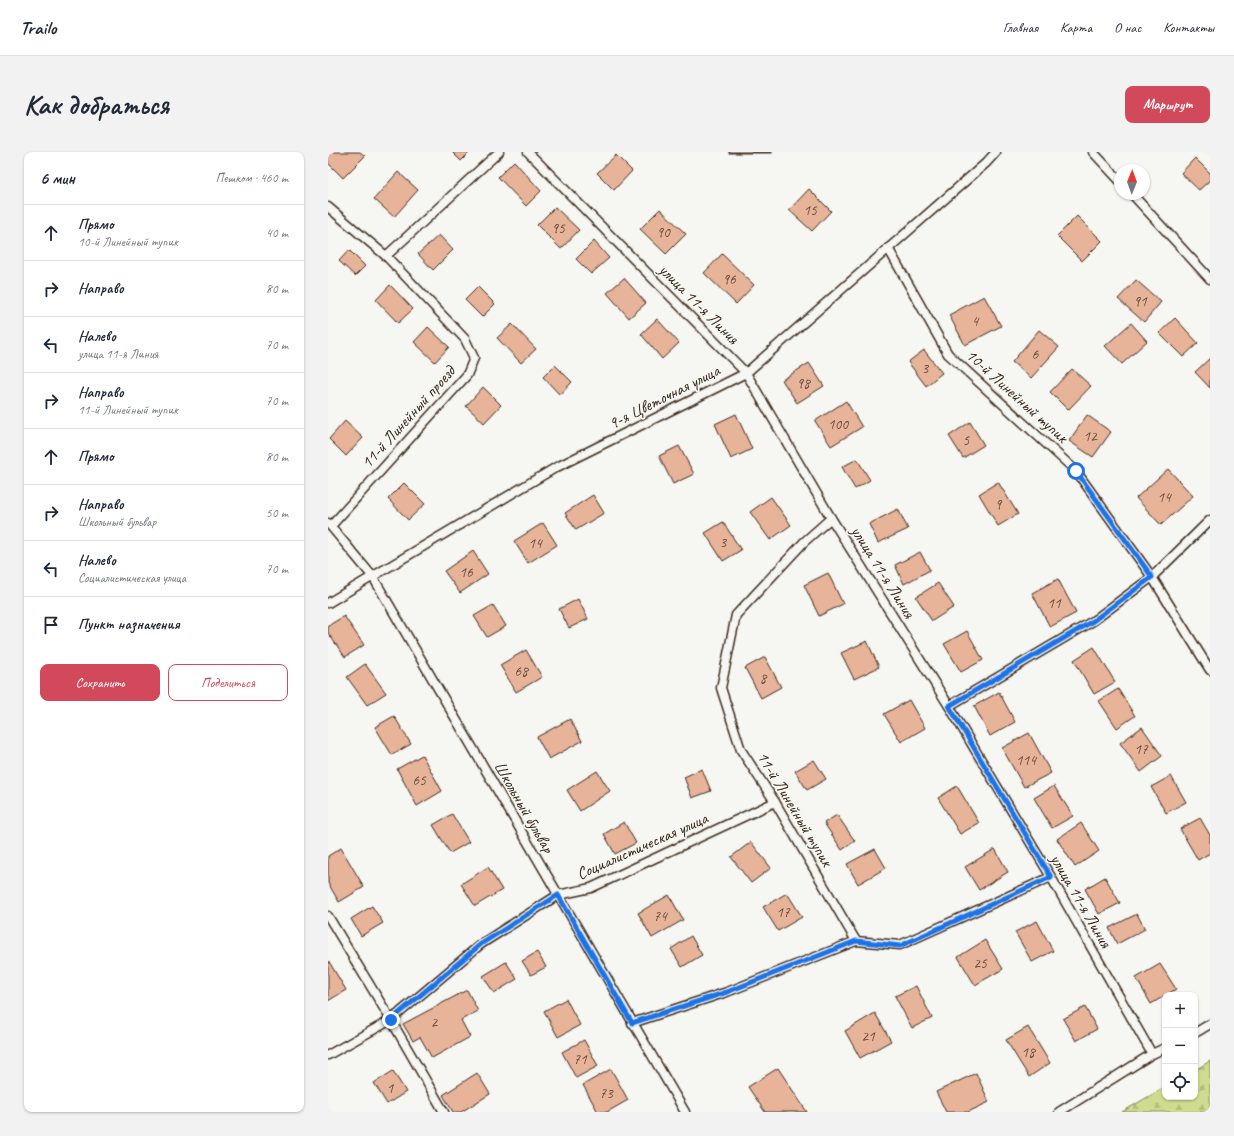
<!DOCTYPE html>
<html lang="ru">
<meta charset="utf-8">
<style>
:root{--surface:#fff;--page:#f2f2f3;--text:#1f2937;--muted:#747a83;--line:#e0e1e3;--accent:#d1495b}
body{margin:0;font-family:Caveat,sans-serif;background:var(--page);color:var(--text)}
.controls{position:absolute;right:12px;bottom:12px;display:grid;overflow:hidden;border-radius:8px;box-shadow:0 1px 3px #0004}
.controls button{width:36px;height:36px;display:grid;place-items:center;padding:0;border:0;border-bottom:1px solid var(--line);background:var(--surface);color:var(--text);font:20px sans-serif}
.compass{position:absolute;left:786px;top:12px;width:36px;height:36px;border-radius:50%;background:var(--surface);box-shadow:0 1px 3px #0004;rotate:1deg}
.stop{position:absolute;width:12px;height:12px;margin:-9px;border:3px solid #1a73e8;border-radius:50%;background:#fff}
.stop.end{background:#1a73e8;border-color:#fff;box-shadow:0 1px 4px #0008}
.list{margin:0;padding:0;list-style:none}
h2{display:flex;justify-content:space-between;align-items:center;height:52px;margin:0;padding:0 16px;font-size:17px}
h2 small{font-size:13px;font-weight:400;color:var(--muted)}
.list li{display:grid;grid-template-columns:26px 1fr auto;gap:12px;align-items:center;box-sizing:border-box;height:56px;padding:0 16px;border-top:1px solid var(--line)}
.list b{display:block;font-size:15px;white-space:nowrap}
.list p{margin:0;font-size:13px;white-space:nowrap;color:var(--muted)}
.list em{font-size:13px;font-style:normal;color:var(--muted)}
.actions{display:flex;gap:8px;padding:12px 16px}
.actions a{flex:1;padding:9px 0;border:1px solid var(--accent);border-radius:8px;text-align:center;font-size:14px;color:var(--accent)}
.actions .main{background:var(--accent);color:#fff}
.icon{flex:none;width:22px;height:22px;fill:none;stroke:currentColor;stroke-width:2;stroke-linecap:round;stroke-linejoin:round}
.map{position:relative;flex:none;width:882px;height:960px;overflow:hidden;border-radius:8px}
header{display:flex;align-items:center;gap:24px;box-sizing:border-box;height:56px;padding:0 20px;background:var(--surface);border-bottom:1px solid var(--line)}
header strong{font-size:19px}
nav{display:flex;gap:22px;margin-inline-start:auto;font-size:14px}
.intro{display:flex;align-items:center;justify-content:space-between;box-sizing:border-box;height:96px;padding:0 24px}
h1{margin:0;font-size:28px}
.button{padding:10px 18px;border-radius:8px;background:var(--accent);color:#fff;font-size:14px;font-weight:700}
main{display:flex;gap:24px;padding:0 24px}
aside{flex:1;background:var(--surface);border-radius:8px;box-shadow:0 1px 3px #0004}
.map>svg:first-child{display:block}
.forest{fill:url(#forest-firs);stroke:#858356}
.building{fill:#e7b399;stroke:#3b2a1e}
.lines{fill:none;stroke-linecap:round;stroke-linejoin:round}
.service-casing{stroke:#3b2a1e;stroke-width:11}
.service{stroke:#f6f6f2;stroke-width:8}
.route{stroke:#1a73e8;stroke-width:5}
.labels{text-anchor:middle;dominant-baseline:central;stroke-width:3.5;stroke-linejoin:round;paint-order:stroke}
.number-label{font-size:15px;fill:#664c3d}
.street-label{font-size:17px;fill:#3b2a1e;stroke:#f6f6f2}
</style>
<header>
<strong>Trailo</strong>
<nav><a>Главная</a><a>Карта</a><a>О нас</a><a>Контакты</a></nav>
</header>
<div class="intro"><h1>Как добраться</h1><a class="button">Маршрут</a></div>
<main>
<aside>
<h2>6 мин<small>Пешком · 460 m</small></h2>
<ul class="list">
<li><svg class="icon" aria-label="ahead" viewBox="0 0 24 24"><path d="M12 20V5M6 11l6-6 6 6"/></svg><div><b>Прямо</b><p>10-й Линейный тупик</p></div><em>40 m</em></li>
<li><svg class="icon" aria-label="right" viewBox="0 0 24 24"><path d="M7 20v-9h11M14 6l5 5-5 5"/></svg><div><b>Направо</b></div><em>80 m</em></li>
<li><svg class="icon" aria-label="left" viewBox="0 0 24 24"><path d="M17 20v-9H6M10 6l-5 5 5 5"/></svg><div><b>Налево</b><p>улица 11-я Линия</p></div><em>70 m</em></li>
<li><svg class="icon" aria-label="right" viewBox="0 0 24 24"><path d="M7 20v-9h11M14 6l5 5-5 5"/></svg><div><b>Направо</b><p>11-й Линейный тупик</p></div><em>70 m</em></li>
<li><svg class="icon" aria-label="ahead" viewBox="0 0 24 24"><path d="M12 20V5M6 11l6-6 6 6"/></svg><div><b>Прямо</b></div><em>80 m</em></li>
<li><svg class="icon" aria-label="right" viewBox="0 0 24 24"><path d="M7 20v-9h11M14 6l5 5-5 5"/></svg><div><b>Направо</b><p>Школьный бульвар</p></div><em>50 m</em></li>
<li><svg class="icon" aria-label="left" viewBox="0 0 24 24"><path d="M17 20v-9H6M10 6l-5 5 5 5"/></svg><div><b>Налево</b><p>Социалистическая улица</p></div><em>70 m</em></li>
<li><svg class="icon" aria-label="arrive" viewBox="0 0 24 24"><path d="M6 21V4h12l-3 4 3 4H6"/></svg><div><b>Пункт назначения</b></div></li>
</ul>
<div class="actions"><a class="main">Сохранить</a><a>Поделиться</a></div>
</aside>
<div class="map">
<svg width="882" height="960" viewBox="0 0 882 960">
<defs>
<pattern id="forest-firs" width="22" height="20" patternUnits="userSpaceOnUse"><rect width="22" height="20" fill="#cfdc8f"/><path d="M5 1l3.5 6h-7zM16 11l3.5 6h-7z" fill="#b3bd7b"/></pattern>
</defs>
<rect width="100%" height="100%" fill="#f6f6f2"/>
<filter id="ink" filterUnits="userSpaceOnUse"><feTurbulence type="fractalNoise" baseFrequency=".025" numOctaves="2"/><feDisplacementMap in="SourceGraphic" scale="8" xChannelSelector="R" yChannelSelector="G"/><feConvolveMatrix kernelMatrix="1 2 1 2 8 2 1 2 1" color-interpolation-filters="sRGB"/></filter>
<g filter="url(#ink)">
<!-- forest -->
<path class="forest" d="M882 909V960H794L837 935V945H867V918Z"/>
<!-- building -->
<g class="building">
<path d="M5 0H32L37 4 15 26 0 11V5Z"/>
<path d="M124 0H142L133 9Z"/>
<rect x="401" y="0" width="43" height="1"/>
<path d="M288 3 304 19 286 38 269 21Z"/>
<path d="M867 6 882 21V28L871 38 853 21Z"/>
<path d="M186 9 213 39 198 54 170 25Z"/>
<path d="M70 20 90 38 66 65 46 47Z"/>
<path d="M481 37 503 59 484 79 461 58Z"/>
<path d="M227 55 251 78 233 97 209 73Z"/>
<path d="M332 57 358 82 338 102 312 77Z"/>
<path d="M749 64 774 89 754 109 729 84Z"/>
<path d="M111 83 125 98 105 118 90 102Z"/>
<path d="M266 89 281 106 263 122 248 107Z"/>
<path d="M21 98 37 114 27 124 11 109Z"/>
<path d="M394 102 426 133 408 152 376 121Z"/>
<path d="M296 126 318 151 301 166 279 141Z"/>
<path d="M808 128 833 150 816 170 790 147Z"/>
<path d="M62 133 85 157 70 171 48 148Z"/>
<path d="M150 135 167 152 154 165 137 148Z"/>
<path d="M656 144 673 174 637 193 621 163Z"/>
<path d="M847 166 870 191 855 205 831 181Z"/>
<path d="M329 167 351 191 334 207 313 182Z"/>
<path d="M803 171 819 189 794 212 777 194Z"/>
<path d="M184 172 208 197 193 211 169 186Z"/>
<path d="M100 175 121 195 107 210 86 190Z"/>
<path d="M711 178 731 195 703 226 684 210Z"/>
<path d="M596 198 614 221 598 234 580 210Z"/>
<path d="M882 206V236L867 220Z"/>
<path d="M481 211 496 234 469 251 454 228Z"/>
<path d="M227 213 244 230 232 243 215 225Z"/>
<path d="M744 217 763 234 740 258 722 240Z"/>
<path d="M155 235 173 253 156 271 138 254Z"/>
<path d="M518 249 534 275 503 294 487 269Z"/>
<path d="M408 262 424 297 403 307 387 272Z"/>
<path d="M759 263 783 280 765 305 741 289Z"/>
<path d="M17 269 35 286 18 304 1 287Z"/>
<path d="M642 270 656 293 635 306 621 284Z"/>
<path d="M351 294 366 322 345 332 331 304Z"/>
<path d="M529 307 542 328 527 337 514 315Z"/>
<path d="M840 317 865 344 833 373 808 346Z"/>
<path d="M670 330 690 362 670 374 651 342Z"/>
<path d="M76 331 97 352 80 368 60 347Z"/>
<path d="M265 343 276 361 248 378 237 361Z"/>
<path d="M443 345 463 373 442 388 422 360Z"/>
<path d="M570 357 580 377 550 391 541 372Z"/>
<path d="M395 370 413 398 395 409 377 381Z"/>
<path d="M215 371 229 393 200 411 186 389Z"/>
<path d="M145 399 160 422 132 441 116 419Z"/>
<path d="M592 400 602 418 576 432 567 413Z"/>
<path d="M500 421 515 452 491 464 476 433Z"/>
<path d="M730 427 748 461 722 475 704 441Z"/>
<path d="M610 431 626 455 604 469 588 445Z"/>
<path d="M250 447 260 467 241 476 231 457Z"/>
<path d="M165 453 178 474 159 485 146 464Z"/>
<path d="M16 464 36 493 17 505 0 481V474Z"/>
<path d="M639 479 655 508 633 520 616 492Z"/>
<path d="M539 489 551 515 526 527 513 501Z"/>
<path d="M766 495 787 530 766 542 746 508Z"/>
<path d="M198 498 214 525 188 540 172 513Z"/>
<path d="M437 505 453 535 433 546 417 516Z"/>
<path d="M37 512 58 541 39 553 19 525Z"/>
<path d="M790 537 807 564 789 576 771 549Z"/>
<path d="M671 540 687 570 662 584 646 554Z"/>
<path d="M581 548 597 576 573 590 556 562Z"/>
<path d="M66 564 83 592 64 603 47 575Z"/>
<path d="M242 567 254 589 221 607 209 585Z"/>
<path d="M814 575 834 604 813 620 792 591Z"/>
<path d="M701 581 723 621 696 635 674 596Z"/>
<path d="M94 603 114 639 89 654 69 617Z"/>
<path d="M486 608 498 627 479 638 467 619Z"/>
<path d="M374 617 383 639 364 646 356 625Z"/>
<path d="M269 619 282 639 252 659 239 638Z"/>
<path d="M843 624 858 650 838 661 823 635Z"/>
<path d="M629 634 651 671 632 682 610 646Z"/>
<path d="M726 634 745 664 724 676 706 646Z"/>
<path d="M124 662 141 690 122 701 105 673Z"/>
<path d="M509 663 527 689 514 698 496 671Z"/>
<path d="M872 666 882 683V701L870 708 852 677Z"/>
<path d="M296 670 308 691 287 702 276 682Z"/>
<path d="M753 671 771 699 747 715 729 687Z"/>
<path d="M423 690 443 716 423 731 403 705Z"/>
<path d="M13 696 36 735 11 750 0 731V704Z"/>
<path d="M547 697 558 716 530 732 519 712Z"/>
<path d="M667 697 680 720 651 738 637 715Z"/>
<path d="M160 715 174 738 147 754 133 732Z"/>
<path d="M777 725 792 751 771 762 757 737Z"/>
<path d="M459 741 474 765 450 779 435 755Z"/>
<path d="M341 743 355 768 324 786 310 761Z"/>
<path d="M44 754 55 771 33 784 23 767Z"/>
<path d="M809 762 817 777 789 792 781 776Z"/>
<path d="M709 769 725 799 704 810 687 780Z"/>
<path d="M363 784 374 803 354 815 343 797Z"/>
<path d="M657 788 675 817 647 833 630 805Z"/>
<path d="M209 800 218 815 203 823 194 809Z"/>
<path d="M0 808 18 838 0 849Z"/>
<path d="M178 810 189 827 166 841 155 824Z"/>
<path d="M832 812 848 837 823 852 808 826Z"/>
<path d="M588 834 604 866 584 876 567 844Z"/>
<path d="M139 838 150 859 133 868 142 885 104 906 92 885 85 889 75 872Z"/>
<path d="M238 847 252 873 230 885 216 859Z"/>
<path d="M757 855 769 877 748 889 735 867Z"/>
<path d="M547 861 563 889 532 906 517 879Z"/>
<path d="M700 875 722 911 701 925 678 888Z"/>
<path d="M256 888 270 914 248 926 234 900Z"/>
<path d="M450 916 479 960H437L420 935Z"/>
<path d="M283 917 300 948 279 960H270L255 933Z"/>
<path d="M65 919 78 940 59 952 46 931Z"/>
<path d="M149 921 162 942 133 960H125L115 943Z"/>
<path d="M648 921 661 950 640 960H618L608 940Z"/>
</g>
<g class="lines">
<defs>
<g id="service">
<path d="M200 0 418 221 503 366 621 554 723 725 824 902"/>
<path d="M765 0 792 29"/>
<path d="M804 42 882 127"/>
<path d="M0 55 58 104 137 187 146 206 139 223 3 374"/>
<path d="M560 96 620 202 748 319 824 425 882 518"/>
<path d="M58 104 171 0"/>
<path d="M503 366 476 390 408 463 393 536 413 598 447 650 528 789 572 793 723 725"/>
<path d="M0 371 45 425 357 960"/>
<path d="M0 451 227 316 418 221 658 11 668 0"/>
<path d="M621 554 765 469 824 425 882 368"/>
<path d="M0 764 63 868 116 960"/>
<path d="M304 871 399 840 528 789"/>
<path d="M867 881 882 872"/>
<path d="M0 903 63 868 153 792 230 743 263 736 447 650"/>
<path d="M731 960 824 902 837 896"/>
</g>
</defs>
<!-- service casing -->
<use href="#service" class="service-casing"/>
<!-- service -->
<use href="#service" class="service"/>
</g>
</g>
<g class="lines" filter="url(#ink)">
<!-- route -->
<path class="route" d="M63 868 153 792 230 743 304 871 399 840 528 789 572 794 723 725 621 554 765 469 824 425 748 319"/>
</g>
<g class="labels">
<!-- number labels -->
<g class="number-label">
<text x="482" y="58">15</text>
<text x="230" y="76">95</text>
<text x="335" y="80">90</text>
<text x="401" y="127">96</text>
<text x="812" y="149">91</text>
<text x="647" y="169">4</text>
<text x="707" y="202">6</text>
<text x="597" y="216">3</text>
<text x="475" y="231">98</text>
<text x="510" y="272">100</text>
<text x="762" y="284">12</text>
<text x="638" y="288">5</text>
<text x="836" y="345">14</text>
<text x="670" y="352">9</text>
<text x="395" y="390">3</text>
<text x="207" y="391">14</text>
<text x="138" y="420">16</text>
<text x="726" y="451">11</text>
<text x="193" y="519">68</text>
<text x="435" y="526">8</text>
<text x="813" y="597">17</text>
<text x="698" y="608">114</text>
<text x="91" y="628">65</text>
<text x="455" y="760">17</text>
<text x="332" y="764">74</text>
<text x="652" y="811">25</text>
<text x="106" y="870">2</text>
<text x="540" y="884">21</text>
<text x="700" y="900">18</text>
<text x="252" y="907">71</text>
<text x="62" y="936">1</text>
<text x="278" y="941">73</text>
</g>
<!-- street labels -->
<g class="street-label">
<text transform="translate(371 152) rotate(45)">улица 11-я Линия</text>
<text transform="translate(689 244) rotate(42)">10-й Линейный тупик</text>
<text transform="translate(336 245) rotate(-27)">9-я Цветочная улица</text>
<text transform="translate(80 265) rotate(-48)">11-й Линейный проезд</text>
<text transform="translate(555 420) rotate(58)">улица 11-я Линия</text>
<text transform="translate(196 655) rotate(60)">Школьный бульвар</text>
<text transform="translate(467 657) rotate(59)">11-й Линейный тупик</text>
<text transform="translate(314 694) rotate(-24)">Социалистическая улица</text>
<text transform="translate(753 749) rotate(60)">улица 11-я Линия</text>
</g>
</g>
</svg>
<div class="controls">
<button>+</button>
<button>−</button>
<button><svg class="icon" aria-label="locate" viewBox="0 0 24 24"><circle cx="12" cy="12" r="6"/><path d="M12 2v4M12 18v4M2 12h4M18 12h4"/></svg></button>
</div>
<svg class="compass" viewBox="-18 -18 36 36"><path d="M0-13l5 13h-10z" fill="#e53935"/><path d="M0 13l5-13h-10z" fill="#747a83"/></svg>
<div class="stop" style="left:748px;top:319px"></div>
<div class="stop end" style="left:63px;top:868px"></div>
</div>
</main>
